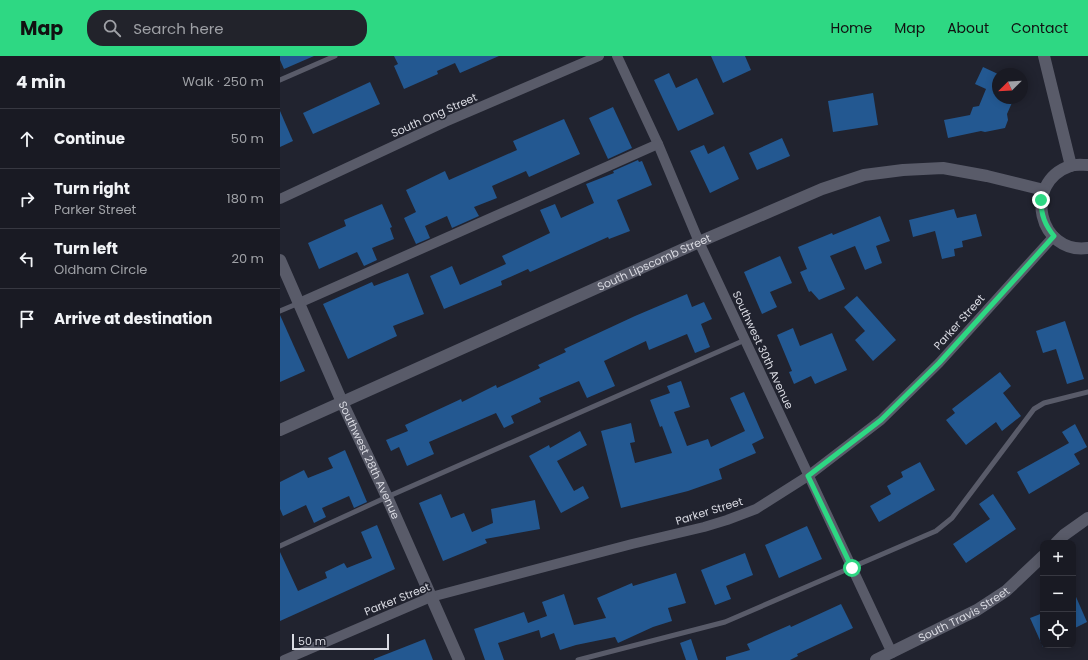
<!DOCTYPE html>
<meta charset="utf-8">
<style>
:root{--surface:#191a23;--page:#22232b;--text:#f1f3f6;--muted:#9fa1a6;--line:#373841;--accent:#2ed883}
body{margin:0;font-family:Poppins,sans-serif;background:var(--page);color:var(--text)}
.controls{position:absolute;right:12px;bottom:12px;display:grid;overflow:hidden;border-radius:8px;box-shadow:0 2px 10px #0003}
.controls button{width:36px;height:36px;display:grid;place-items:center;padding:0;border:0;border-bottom:1px solid var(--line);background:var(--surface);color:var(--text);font:20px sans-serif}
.compass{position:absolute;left:712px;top:12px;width:36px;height:36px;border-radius:50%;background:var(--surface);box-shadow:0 2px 10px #0003;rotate:246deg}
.scale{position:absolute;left:12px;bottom:10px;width:97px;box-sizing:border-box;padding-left:4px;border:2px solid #d9dae2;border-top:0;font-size:11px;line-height:14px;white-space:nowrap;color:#d9dae2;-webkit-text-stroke:3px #21232f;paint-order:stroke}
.stop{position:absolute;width:12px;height:12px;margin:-9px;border:3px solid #2ed883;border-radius:50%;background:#fff}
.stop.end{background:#2ed883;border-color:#fff;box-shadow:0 1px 4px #0008}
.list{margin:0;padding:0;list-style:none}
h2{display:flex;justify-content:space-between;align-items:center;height:52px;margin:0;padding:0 16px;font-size:17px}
h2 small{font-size:13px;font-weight:400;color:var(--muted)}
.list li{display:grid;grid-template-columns:26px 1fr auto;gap:12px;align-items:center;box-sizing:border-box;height:60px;padding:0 16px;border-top:1px solid var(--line)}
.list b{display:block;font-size:15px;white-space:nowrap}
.list p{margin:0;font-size:13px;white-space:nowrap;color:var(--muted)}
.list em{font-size:13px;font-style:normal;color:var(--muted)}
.icon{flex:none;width:22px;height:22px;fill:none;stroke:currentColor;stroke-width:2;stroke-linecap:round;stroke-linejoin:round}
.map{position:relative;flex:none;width:808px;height:604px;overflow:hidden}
header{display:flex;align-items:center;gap:24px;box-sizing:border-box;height:56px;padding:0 20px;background:var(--accent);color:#111}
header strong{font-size:19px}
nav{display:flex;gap:22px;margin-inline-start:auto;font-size:14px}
.search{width:280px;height:36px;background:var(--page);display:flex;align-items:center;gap:10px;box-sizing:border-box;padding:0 14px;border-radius:16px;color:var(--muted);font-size:15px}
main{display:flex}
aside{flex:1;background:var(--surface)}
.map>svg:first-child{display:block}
.building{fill:#235891}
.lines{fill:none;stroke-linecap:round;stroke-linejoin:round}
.lane{stroke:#595b69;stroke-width:5}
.street{stroke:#595b69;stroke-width:10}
.secondary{stroke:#595b69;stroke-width:12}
.route{stroke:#2ed883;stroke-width:5}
.labels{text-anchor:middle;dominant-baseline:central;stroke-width:3.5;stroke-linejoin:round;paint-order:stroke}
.street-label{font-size:11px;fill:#d9dae2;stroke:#21232f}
</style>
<header>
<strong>Map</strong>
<div class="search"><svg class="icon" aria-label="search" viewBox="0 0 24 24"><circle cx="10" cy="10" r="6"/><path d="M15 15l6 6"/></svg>Search here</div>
<nav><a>Home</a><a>Map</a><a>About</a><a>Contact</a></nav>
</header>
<main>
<aside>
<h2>4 min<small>Walk · 250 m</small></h2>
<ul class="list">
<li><svg class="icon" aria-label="ahead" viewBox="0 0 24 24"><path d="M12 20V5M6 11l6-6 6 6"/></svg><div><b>Continue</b></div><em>50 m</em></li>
<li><svg class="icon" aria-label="right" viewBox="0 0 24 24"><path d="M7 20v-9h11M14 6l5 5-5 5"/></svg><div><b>Turn right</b><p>Parker Street</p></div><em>180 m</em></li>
<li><svg class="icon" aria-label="left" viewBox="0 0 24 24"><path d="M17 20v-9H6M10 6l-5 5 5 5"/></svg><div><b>Turn left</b><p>Oldham Circle</p></div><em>20 m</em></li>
<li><svg class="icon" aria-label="arrive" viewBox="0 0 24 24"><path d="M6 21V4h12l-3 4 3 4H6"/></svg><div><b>Arrive at destination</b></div></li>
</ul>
</aside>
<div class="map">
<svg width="808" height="604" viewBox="0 0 808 604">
<rect width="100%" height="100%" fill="#21232f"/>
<!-- building -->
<g class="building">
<path d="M0 0H34L4 13 0 4Z"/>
<path d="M114 0H219L180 17 175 7 157 15 158 18 124 33 114 10 118 8Z"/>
<path d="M431 0H465L471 14 443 27Z"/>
<path d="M703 11 718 18V42H734L727 58 728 64 725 72 705 76 701 75 668 82 664 64 690 59 693 51 699 50 706 33 695 28Z"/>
<path d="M389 17 396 32 417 22 434 58 398 75 374 24Z"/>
<path d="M90 26 100 48 33 78 23 57Z"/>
<path d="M593 37 598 69 553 76 548 45Z"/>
<path d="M333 51 352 92 328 103 309 62Z"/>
<path d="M0 55 13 85 0 91Z"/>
<path d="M284 63 300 98 249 121 246 115 212 130 217 142 194 151 199 160 172 172 167 160 145 170 150 182 136 188 124 162 136 156 126 134 165 115 169 124 237 94 233 85Z"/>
<path d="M502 82 510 100 477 114 469 97Z"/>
<path d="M424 89 428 98 444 90 459 123 430 137 410 95Z"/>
<path d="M358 104 359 106 362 105 372 129 337 144 350 175 329 183 328 181 250 216 248 213 221 225 222 229 164 253 150 220 172 210 180 229 226 208 222 200 270 177 260 154 275 148 281 162 314 147 306 128 334 117 333 115Z"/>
<path d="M102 148 112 171 110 172 114 183 92 192 97 204 84 210 77 196 39 213 28 187 66 170 64 164Z"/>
<path d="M674 153 677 162 696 158 702 180 682 185 683 191 674 193 675 200 662 203 655 175 633 181 629 164Z"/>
<path d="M600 160 610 185 596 190 602 207 585 214 575 190 550 200 565 233 539 244 531 235 529 236 520 216 527 213 518 191 552 177 553 179Z"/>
<path d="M500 200 512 227 490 236 497 251 482 258 464 216Z"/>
<path d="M128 217 144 258 113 270 117 280 68 303 43 248 92 226 94 230Z"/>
<path d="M407 238 412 251 424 246 432 263 421 268 430 291 415 297 407 278 369 294 366 285 324 305 335 330 307 342 299 325 259 342 261 346 231 360 234 367 224 372 216 357 149 386 154 398 127 410 119 391 111 395 106 384 128 375 125 369 181 343 182 346 216 329 217 332 260 312 258 309 286 296 284 293 355 260Z"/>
<path d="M577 240 616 284 593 305 575 284 585 275 564 251Z"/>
<path d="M0 259 25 315 0 326Z"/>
<path d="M785 265 804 323 787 328 776 293 763 297 756 275Z"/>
<path d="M513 272 520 290 552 277 567 314 535 328 531 320 514 328 509 316 512 315 497 279Z"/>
<path d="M720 316 731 330 723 337 741 360 722 375 716 366 686 389 666 364 675 357 672 353Z"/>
<path d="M401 325 410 351 394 356 407 390 428 383 431 391 465 375 450 342 464 336 484 382 472 388 476 397 439 413 442 423 408 435 341 452 321 375 351 367 355 386 350 387 355 407 392 397 382 370 380 371 370 344 390 337 387 330Z"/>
<path d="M795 368 807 391 794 398 800 408 749 438 737 416 789 387 782 376Z"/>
<path d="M300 375 307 389 277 405 294 435 303 430 309 442 281 457 249 400 269 389 270 392Z"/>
<path d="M65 394 87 446 74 452 69 440 42 452 46 461 34 467 26 449 3 460 0 453V426L24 414 28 422 53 412 48 402Z"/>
<path d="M640 406 655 434 599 466 590 450 611 438 607 430 623 421 621 416Z"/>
<path d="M161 438 171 462 184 457 192 476 213 467 211 453 255 444 260 473 205 483 207 487 163 505 139 447Z"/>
<path d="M713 438 736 473 686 507 673 488 710 463 699 448Z"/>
<path d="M97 469 115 513 0 565V496L18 535 47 522 45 516 64 507 67 512 92 502 81 476Z"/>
<path d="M527 470 542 503 499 522 485 489Z"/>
<path d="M465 497 473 519 446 530 451 543 435 549 421 514Z"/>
<path d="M396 517 406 547 388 552 392 565 373 571 338 587 335 581 296 589 280 594 274 577 261 582 259 574 218 587 224 604H205L194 573 244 556 248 567 267 560 262 546 284 538 294 569 326 562 317 542 352 527 353 530Z"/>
<path d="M793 534 807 566 793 573Z"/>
<path d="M561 548 573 572 517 598 518 600 510 604H446V601L470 594 467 588 510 569 511 571Z"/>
<path d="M763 557V591L750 562Z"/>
<path d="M145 583 153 604H94V603Z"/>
<path d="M411 583 418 604H406L400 587Z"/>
</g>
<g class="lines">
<!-- lane -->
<g class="lane">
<path d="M0 24 55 0"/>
<path d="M0 255 19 247"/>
<path d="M0 490 107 441 465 284"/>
<path d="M298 604 445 566 656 475 672 462 754 353 764 347 808 336"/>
</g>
<!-- street -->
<g class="street">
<path d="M337 0 378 88 419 186 612 597"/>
<path d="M0 143 165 66 319 0"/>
<path d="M19 247 378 88"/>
<path d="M4 604 151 541 352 488 424 471 447 464 476 453 528 420 601 364 659 307 774 180"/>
</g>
<!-- secondary -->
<g class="secondary">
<path d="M764 0 791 110"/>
<path d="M808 109C802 109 795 108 790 110 742 127 759 199 808 192"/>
<path id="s1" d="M0 204 62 346 107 441 179 604"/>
<path id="s2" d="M0 374 419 186 542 133 584 119 623 114 663 112 707 120 764 134"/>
<path d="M776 487 784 479 808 462"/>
<path id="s3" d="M596 604 697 554 726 535 763 500"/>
</g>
</g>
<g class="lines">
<!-- route -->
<path class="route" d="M572 512 528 420 601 364 659 307 774 180C765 169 761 159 761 144"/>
</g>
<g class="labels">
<!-- street labels -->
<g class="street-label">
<text transform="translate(154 59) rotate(-24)">South Ong Street</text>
<text stroke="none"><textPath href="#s2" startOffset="410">South Lipscomb Street</textPath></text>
<text transform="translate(679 266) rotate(-48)">Parker Street</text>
<text transform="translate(483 294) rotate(65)">Southwest 30th Avenue</text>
<text stroke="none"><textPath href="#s1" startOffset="219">Southwest 28th Avenue</textPath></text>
<text transform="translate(429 455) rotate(-17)">Parker Street</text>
<text transform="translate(117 543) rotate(-22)">Parker Street</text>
<text stroke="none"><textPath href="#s3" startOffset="99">South Travis Street</textPath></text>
</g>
</g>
</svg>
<div class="controls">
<button>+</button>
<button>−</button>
<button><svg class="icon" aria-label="locate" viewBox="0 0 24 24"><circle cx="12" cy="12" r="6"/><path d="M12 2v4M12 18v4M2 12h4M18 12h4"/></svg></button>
</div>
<svg class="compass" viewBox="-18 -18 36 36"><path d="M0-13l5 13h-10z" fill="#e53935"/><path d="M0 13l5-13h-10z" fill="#9fa1a6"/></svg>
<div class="scale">50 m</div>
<div class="stop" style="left:572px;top:512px"></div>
<div class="stop end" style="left:761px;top:144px"></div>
</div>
</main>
